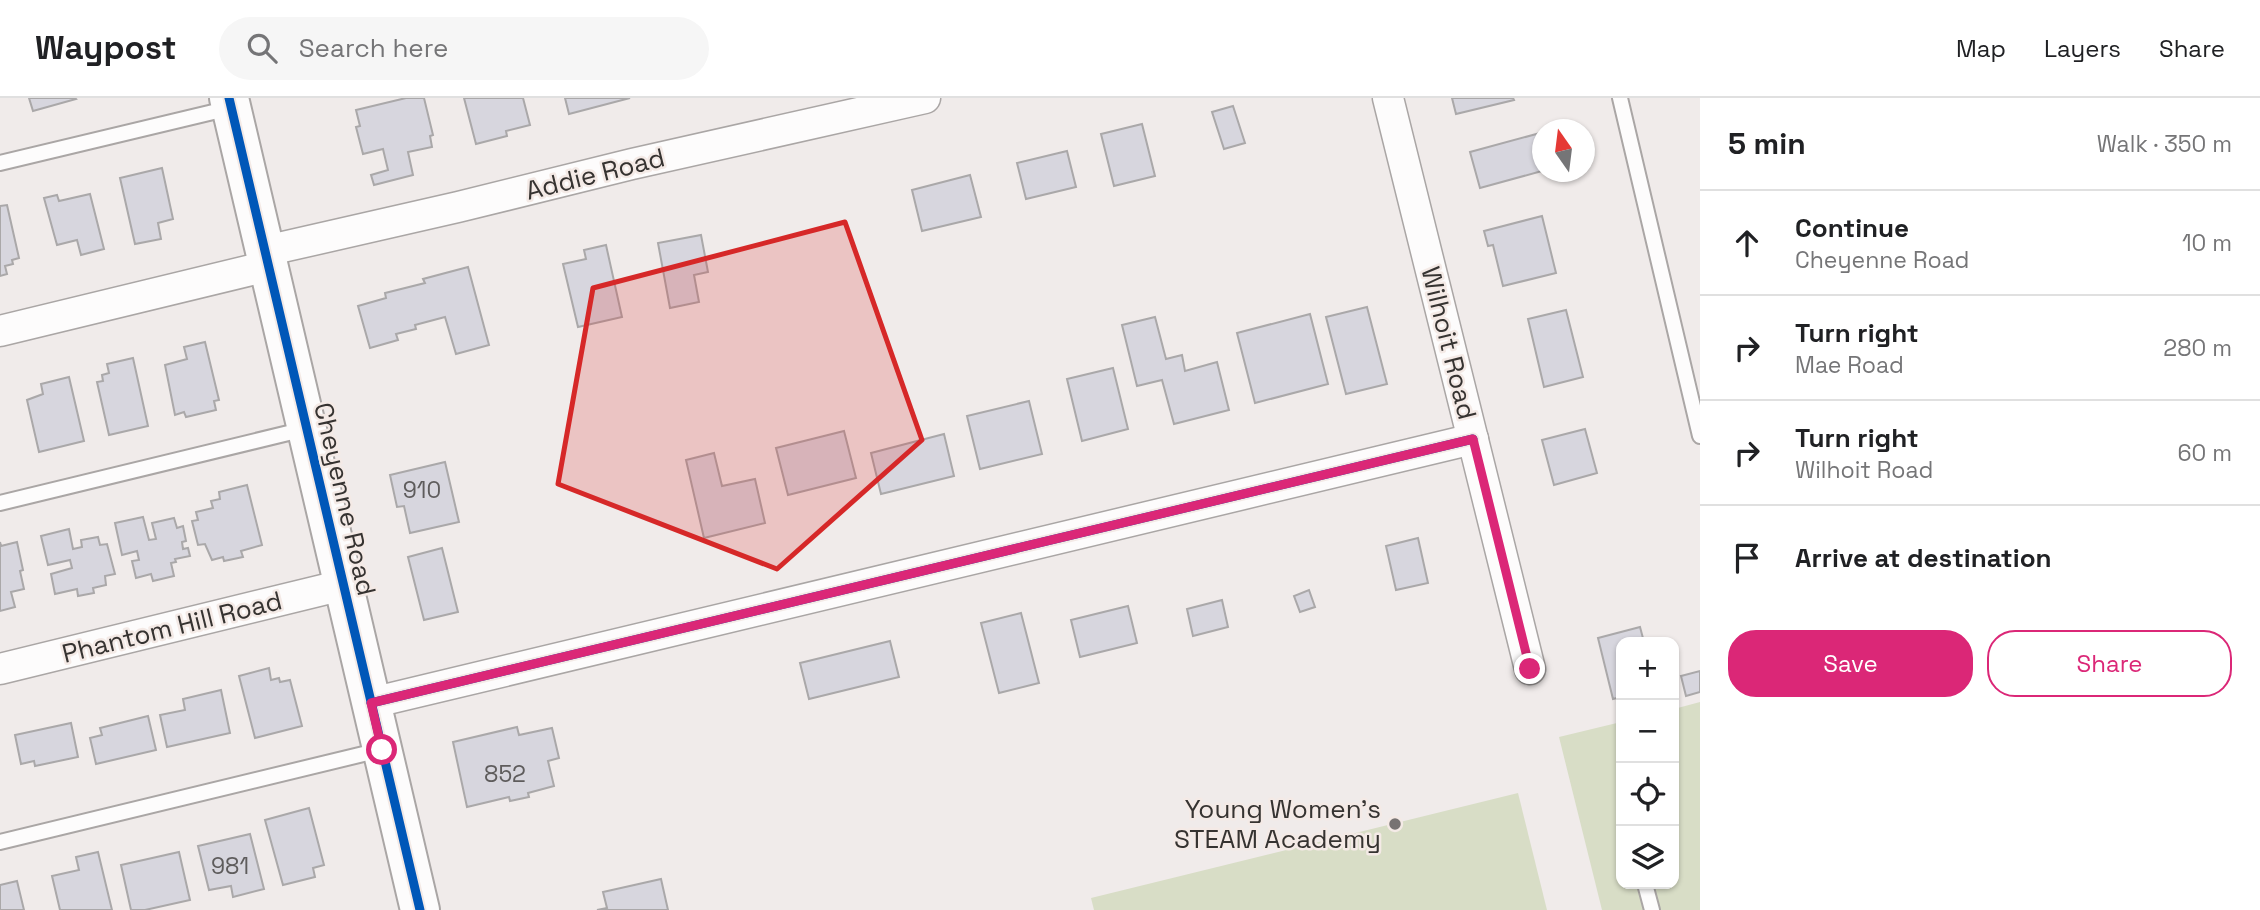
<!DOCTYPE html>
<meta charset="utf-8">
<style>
:root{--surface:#fff;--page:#f6f6f6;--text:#202124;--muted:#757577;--line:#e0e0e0;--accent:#db2777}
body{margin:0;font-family:"Space Grotesk",sans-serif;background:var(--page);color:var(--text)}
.controls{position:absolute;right:21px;bottom:21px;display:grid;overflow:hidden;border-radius:14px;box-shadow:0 2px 5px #0004}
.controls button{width:63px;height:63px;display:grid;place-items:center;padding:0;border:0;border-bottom:2px solid var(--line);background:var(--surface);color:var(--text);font:35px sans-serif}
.compass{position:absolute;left:1532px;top:21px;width:63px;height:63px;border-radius:50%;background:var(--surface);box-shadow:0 2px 5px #0004;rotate:346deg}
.stop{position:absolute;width:21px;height:21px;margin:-16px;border:5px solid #db2777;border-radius:50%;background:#fff}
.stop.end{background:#db2777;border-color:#fff;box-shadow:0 2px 7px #0008}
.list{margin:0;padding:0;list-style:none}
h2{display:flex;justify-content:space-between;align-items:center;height:91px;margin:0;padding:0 28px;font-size:30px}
h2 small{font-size:23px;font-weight:400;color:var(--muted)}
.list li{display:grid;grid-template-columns:46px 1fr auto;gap:21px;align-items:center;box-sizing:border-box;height:105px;padding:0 28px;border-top:2px solid var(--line)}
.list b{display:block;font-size:26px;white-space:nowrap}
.list p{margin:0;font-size:23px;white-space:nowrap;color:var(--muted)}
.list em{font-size:23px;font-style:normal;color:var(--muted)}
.actions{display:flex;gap:14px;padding:21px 28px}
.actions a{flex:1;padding:16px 0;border:2px solid var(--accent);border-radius:28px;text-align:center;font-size:24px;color:var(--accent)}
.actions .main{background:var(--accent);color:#fff}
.icon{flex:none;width:38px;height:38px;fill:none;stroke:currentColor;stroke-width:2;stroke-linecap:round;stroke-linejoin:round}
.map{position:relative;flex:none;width:1700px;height:812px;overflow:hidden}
header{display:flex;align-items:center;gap:42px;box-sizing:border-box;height:98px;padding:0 35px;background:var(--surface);border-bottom:2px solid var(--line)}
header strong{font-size:33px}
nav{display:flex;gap:38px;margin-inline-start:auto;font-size:24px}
.search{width:490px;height:63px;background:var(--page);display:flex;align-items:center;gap:18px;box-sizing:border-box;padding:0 24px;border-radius:38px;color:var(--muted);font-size:26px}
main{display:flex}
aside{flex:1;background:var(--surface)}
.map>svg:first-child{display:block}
.green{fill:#d8ddc6}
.building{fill:#d7d6de;stroke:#aaa8a9;stroke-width:2}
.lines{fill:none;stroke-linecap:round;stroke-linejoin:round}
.lane-casing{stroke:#aaa6a5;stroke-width:18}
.street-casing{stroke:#aaa6a5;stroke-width:33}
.secondary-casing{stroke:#aaa6a5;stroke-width:42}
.lane{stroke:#fdfcfc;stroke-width:14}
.street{stroke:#fdfcfc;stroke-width:30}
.secondary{stroke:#fdfcfc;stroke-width:38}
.cycleway-casing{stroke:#f4eae6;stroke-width:13}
.cycleway{stroke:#0057b8;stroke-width:9}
.route{stroke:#db2777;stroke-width:9}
.marked{fill:#d62828;fill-opacity:0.2;stroke:#d62828;stroke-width:5;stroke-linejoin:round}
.poi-dot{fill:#777372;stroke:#f4eae6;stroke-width:2.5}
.labels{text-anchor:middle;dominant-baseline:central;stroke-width:5;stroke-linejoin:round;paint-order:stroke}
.number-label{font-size:23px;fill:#5e5c5c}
.street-label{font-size:26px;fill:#363331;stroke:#f4eae6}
.poi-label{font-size:26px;fill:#363331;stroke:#f4eae6;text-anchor:end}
</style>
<header>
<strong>Waypost</strong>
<div class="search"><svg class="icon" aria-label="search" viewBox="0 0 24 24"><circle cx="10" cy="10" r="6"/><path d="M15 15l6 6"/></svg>Search here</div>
<nav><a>Map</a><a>Layers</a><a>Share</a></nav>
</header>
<main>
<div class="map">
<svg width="1700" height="812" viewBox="0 0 1700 812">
<rect width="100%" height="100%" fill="#f0ebea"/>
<!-- green -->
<g class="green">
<path d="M1700 604V812H1602L1559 639 1621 624V786H1674V611Z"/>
<path d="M1518 695 1547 812H1094L1091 800Z"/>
</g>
<!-- building -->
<g class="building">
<path d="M29 0H75L76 1 33 13Z"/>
<path d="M406 0H424L433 37 430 38 432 49 408 54 413 77 374 87 371 77 388 72 383 51 363 56 356 29 360 28 356 12Z"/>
<path d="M464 0H523L530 27 506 33 507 38 476 46Z"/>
<path d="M565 0H630L569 16Z"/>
<path d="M1452 0H1513L1514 2 1456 16Z"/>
<path d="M1233 8 1245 45 1224 51 1212 14Z"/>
<path d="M1142 26 1155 78 1114 88 1101 36Z"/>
<path d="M1540 35 1542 44V73L1480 90 1470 54Z"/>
<path d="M1067 53 1076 89 1026 101 1017 65Z"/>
<path d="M162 70 173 121 158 125 161 141 135 146 120 80Z"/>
<path d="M970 77 981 119 922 133 912 92Z"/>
<path d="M90 96 104 151 81 157 77 142 57 147 44 100 57 97 59 103Z"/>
<path d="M7 107 19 160 12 162 13 166 5 168 7 176 0 178V108Z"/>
<path d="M1542 118 1556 175 1503 188 1493 147 1488 148 1484 133Z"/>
<path d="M701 137 708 174 694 177 699 204 670 210 658 145Z"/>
<path d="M606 147 622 219 578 229 563 166 586 161 584 152Z"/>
<path d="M468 169 489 247 456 256 445 219 415 227 416 231 396 236 398 242 370 250 358 208 386 200 385 195 425 185 423 181Z"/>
<path d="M1367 209 1387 286 1346 296 1326 219Z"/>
<path d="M1566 212 1583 279 1544 289 1528 221Z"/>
<path d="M1310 216 1328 286 1255 305 1237 235Z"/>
<path d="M1155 219 1166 261 1182 257 1185 273 1217 264 1229 312 1174 326 1162 282 1137 288 1122 227Z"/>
<path d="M205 244 219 302 214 303 216 312 186 319 184 314 175 317 165 267 187 261 184 249Z"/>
<path d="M133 260 148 328 109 337 97 284 103 283 102 277 109 275 107 266Z"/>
<path d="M1113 270 1128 331 1082 343 1067 281Z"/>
<path d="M69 279 84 343 39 354 27 302 43 296 41 286Z"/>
<path d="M1029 303 1042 356 980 371 967 318Z"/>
<path d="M1585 331 1597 375 1554 387 1542 342Z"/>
<path d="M844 333 856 380 788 397 776 350Z"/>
<path d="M944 336 954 378 881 396 871 355Z"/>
<path d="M714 355 722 388 755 381 765 425 704 440 686 362Z"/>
<path d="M445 364 459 424 410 435 404 408 397 409 390 377Z"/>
<path d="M247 387 262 447 241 453 243 459 224 463 223 459 212 462 205 446 198 447 192 423 198 422 196 414 213 410 211 403 220 401 219 394Z"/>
<path d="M143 419 149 442 156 441 152 425 174 420 177 430 183 428 186 443 182 444 183 451 188 450 190 458 175 461 176 464 171 465 174 478 153 483 151 476 136 480 132 463 139 462 137 453 122 457 115 425Z"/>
<path d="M69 431 73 451 82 449 81 442 98 439 100 447 107 446 115 476 105 478 106 487 93 490 94 495 78 498 77 491 55 496 51 476 72 470 70 462 48 467 41 438Z"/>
<path d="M1418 440 1428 485 1396 492 1386 448Z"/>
<path d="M0 444 1 448 17 444 23 472 20 473 24 491 11 494 15 509 0 513Z"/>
<path d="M442 450 458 514 424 522 408 459Z"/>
<path d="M1309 492 1315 509 1300 514 1294 498Z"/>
<path d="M1222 502 1228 529 1193 538 1187 511Z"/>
<path d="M1128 508 1137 545 1080 559 1071 522Z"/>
<path d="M1021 515 1039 585 999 595 981 525Z"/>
<path d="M1640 529 1644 544H1621V599L1613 601 1598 540Z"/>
<path d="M890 543 899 579 809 601 800 565Z"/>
<path d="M269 570 271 582 279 580 280 584 290 582 302 628 255 640 239 578Z"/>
<path d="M1700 573V594L1686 598 1681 578Z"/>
<path d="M221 592 230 635 167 649 160 617 185 612 183 601Z"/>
<path d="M148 618 156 652 96 666 90 640 102 637 100 630Z"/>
<path d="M71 625 78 659 35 668 34 663 21 666 15 637Z"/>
<path d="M517 629 519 637 552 630 559 660 548 663 554 688 528 695 529 699 510 703 509 699 467 709 453 644Z"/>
<path d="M309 710 324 767 313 770 315 779 283 787 265 722Z"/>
<path d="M250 736 264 791 233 799 231 788 209 792 198 748Z"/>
<path d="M98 754 112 812H60L52 778 79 772 76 759Z"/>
<path d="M179 754 190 802 145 812H131L121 767Z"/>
<path d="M661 781 668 812H597L607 810 603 794Z"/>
<path d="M17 783 24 812H0V787Z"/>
</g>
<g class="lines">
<defs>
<g id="lane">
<path d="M1620 0 1700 338"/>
<path d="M0 65 230 10"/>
<path d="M0 405 305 331"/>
<path d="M0 744 380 652"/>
<path d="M1645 786 1652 812"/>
</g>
<g id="street">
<path d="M1388 0 1530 571"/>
<path d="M265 153 458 109 632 66 925 0"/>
<path d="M0 233 268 168"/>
<path d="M0 571 343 487"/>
<path d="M371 605 1473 341"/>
</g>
<path id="secondary" d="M229 0 420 812"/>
</defs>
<!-- lane casing -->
<use href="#lane" class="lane-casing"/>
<!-- street casing -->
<use href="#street" class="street-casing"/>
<!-- secondary casing -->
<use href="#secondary" class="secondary-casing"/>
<!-- lane -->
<use href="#lane" class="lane"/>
<!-- street -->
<use href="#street" class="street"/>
<!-- secondary -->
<use href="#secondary" class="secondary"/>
<defs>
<g id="cycleway">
<path d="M229 0 420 812"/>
<path d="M371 605 1473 341"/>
</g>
</defs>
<!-- cycleway casing -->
<use href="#cycleway" class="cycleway-casing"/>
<!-- cycleway -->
<use href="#cycleway" class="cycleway"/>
</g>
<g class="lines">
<!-- route -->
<path class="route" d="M382 652 371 605 1473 341 1530 571"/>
</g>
<!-- marked area -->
<path class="marked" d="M845 124 922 342 777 471 558 386 593 190Z"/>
<!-- markers -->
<circle class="poi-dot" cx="1395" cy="726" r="7"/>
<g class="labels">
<!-- number labels -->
<g class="number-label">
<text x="422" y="392">910</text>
<text x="505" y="676">852</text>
<text x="230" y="768">981</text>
</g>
<!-- street labels -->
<g class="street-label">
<text transform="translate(595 76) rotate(-14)">Addie Road</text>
<text transform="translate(1449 245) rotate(76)">Wilhoit Road</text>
<text transform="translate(345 401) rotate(77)">Cheyenne Road</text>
<text transform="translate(172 529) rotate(-14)">Phantom Hill Road</text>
</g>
<!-- poi labels -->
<g class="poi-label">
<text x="1381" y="711">Young Women's<tspan x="1381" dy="30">STEAM Academy</tspan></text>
</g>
</g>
</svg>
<div class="controls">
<button>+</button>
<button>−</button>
<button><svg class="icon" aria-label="locate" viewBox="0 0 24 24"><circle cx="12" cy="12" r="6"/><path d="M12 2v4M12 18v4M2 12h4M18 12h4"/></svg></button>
<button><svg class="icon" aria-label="layers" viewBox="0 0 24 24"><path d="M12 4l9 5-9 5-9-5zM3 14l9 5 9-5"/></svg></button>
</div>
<svg class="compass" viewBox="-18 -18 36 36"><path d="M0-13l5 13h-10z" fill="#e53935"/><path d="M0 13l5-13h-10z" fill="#757577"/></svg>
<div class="stop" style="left:382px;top:652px"></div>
<div class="stop end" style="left:1530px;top:571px"></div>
</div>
<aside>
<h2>5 min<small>Walk · 350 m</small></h2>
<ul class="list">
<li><svg class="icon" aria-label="ahead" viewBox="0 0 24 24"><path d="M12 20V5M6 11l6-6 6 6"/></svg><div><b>Continue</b><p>Cheyenne Road</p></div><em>10 m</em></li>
<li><svg class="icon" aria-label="right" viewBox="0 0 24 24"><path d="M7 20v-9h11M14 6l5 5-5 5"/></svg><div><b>Turn right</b><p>Mae Road</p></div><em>280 m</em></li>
<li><svg class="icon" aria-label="right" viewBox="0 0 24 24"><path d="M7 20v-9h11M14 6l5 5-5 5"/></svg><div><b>Turn right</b><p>Wilhoit Road</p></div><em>60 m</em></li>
<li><svg class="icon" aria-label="arrive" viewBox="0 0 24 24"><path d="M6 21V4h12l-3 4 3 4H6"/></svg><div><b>Arrive at destination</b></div></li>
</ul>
<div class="actions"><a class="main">Save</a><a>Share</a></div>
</aside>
</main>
